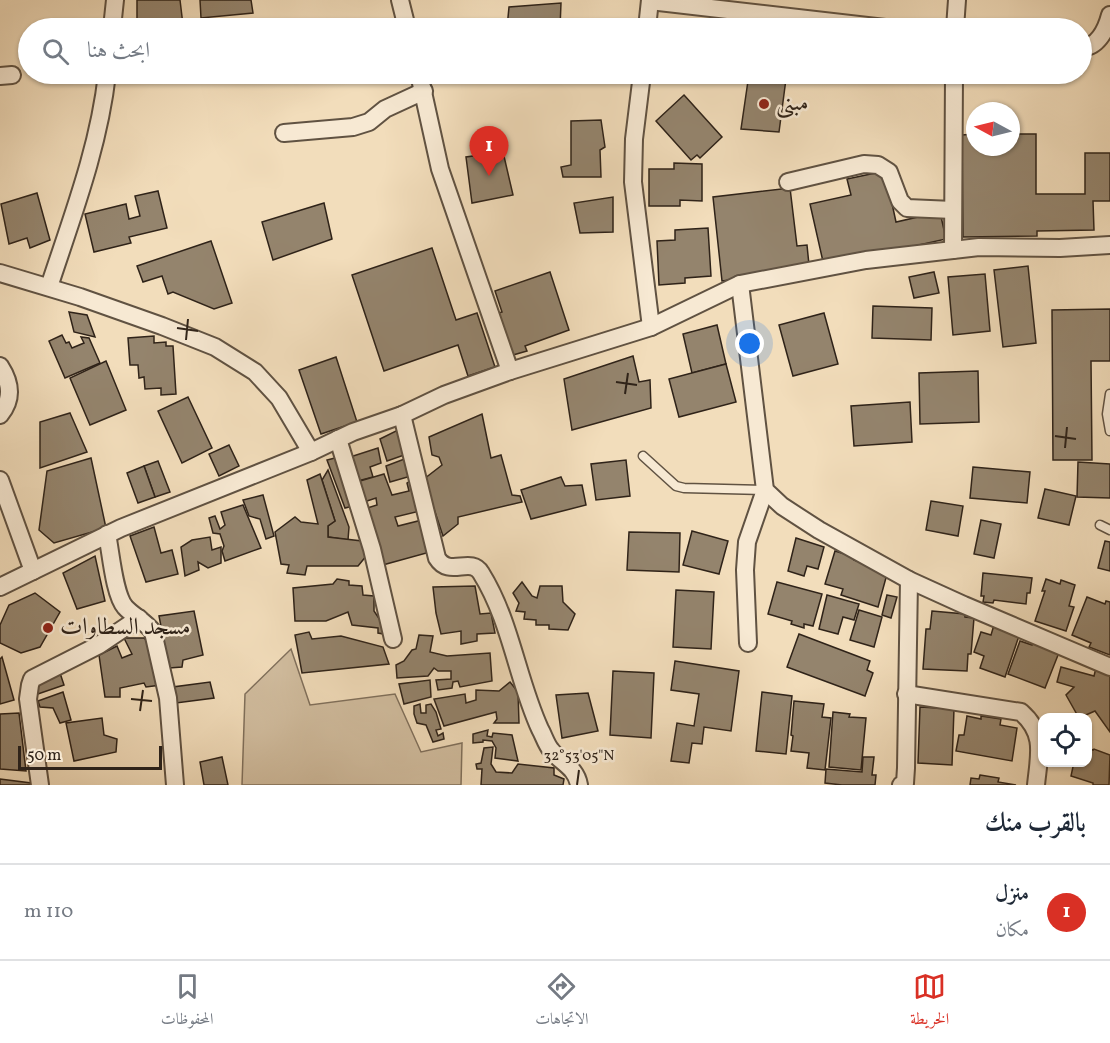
<!DOCTYPE html>
<html lang="ar">
<meta charset="utf-8">
<style>
:root{--surface:#fff;--page:#f6f6f7;--text:#1f2937;--muted:#747a83;--line:#e0e1e3;--accent:#d93025}
body{margin:0;font-family:Vollkorn,Amiri,serif;background:var(--page);color:var(--text);direction:rtl}
.controls{position:absolute;right:18px;bottom:18px;display:grid;overflow:hidden;border-radius:12px;box-shadow:0 2px 4px #0004}
.controls button{width:54px;height:54px;display:grid;place-items:center;padding:0;border:0;border-bottom:2px solid var(--line);background:var(--surface);color:var(--text);font:30px sans-serif}
.compass{position:absolute;left:966px;top:102px;width:54px;height:54px;border-radius:50%;background:var(--surface);box-shadow:0 2px 4px #0004;rotate:277deg}
.scale{position:absolute;left:18px;bottom:15px;width:144px;box-sizing:border-box;padding-left:6px;border:3px solid #2f2319;border-top:0;font-size:16px;line-height:21px;white-space:nowrap;color:#2f2319;-webkit-text-stroke:4px #f7e9d3;paint-order:stroke}
.you{position:absolute;left:750px;top:344px;width:21px;height:21px;margin:-15px;border:4px solid #fff;border-radius:50%;background:#1a73e8;box-shadow:0 0 0 9px #1a73e833}
.badge{display:grid;place-items:center;width:39px;height:39px;border-radius:50%;background:var(--accent);color:#fff;font-size:20px;font-weight:700}
.pin{position:absolute;translate:-50% -50px;filter:drop-shadow(0 2px 3px #0008)}
.pin::after{content:'';position:absolute;top:32px;width:21px;height:18px;background:inherit;clip-path:polygon(0 0,100% 0,50% 100%)}
.list{margin:0;padding:0;list-style:none}
h2{display:flex;justify-content:space-between;align-items:center;height:78px;margin:0;padding:0 24px;font-size:26px}
h2 small{font-size:20px;font-weight:400;color:var(--muted)}
.list li{display:grid;grid-template-columns:39px 1fr auto;gap:18px;align-items:center;box-sizing:border-box;height:96px;padding:0 24px;border-top:2px solid var(--line)}
.list b{display:block;font-size:22px;white-space:nowrap}
.list p{margin:0;font-size:20px;white-space:nowrap;color:var(--muted)}
.list em{font-size:20px;font-style:normal;color:var(--muted)}
.icon{flex:none;width:33px;height:33px;fill:none;stroke:currentColor;stroke-width:2;stroke-linecap:round;stroke-linejoin:round}
.map{position:relative;flex:none;width:1110px;height:785px;overflow:hidden;direction:ltr}
.search{position:absolute;background:var(--surface);box-shadow:0 2px 4px #0004;left:18px;right:18px;top:18px;height:66px;display:flex;align-items:center;gap:15px;box-sizing:border-box;padding:0 21px;border-radius:33px;color:var(--muted);font-size:22px}
.sheet{height:174px;background:var(--surface)}
nav{display:flex;justify-content:space-around;align-items:center;box-sizing:border-box;height:84px;border-top:2px solid var(--line);background:var(--surface);font-size:16px;color:var(--muted)}
nav a{display:grid;justify-items:center;gap:3px}
nav .on{color:var(--accent)}
.map>svg:first-child{display:block}
.green{fill:#d1bd9f;stroke:#80705c;stroke-width:1.5}
.building{fill:#94846d;stroke:#2f2319;stroke-width:1.5}
.lines{fill:none;stroke-linecap:round;stroke-linejoin:round}
.service-casing{stroke:#605242;stroke-width:11}
.minor-casing{stroke:#605242;stroke-width:20}
.service{stroke:#f7e9d3;stroke-width:8}
.minor{stroke:#f7e9d3;stroke-width:16}
.ticks{fill:none;stroke:#2f2319;stroke-width:2}
.poi-dot{fill:#8f2418;stroke:#f7e9d3;stroke-width:2}
.labels{text-anchor:middle;dominant-baseline:central;stroke-width:5;stroke-linejoin:round;paint-order:stroke}
.poi-label{font-size:24px;fill:#2f2319;stroke:#f7e9d3;text-anchor:start}
.ticks-label{font-size:15px;text-anchor:middle;fill:#2f2319;stroke:#f7e9d3;stroke-width:5;stroke-linejoin:round;paint-order:stroke}
</style>
<div class="map">
<svg width="1110" height="785" viewBox="0 0 1110 785">
<rect width="100%" height="100%" fill="#f2ddbb"/>
<filter id="stains"><feTurbulence type="fractalNoise" baseFrequency=".00333" numOctaves="4"/><feColorMatrix values="0 0 0 0 .2 0 0 0 0 .09 0 0 0 0 .02 0 0 0 .5 -.17"/></filter>
<radialGradient id="worn" r=".72"><stop offset=".6" stop-color="#630" stop-opacity="0"/><stop offset="1" stop-color="#630" stop-opacity=".3"/></radialGradient>
<!-- green -->
<path class="green" d="M291 649 310 705 395 694 421 752 462 743 461 785H242L245 694Z"/>
<!-- building -->
<g class="building">
<path d="M137 0H180L183 25 137 28Z"/>
<path d="M200 0H251L253 13 201 18Z"/>
<path d="M561 3 560 28H507L509 7Z"/>
<path d="M157 74H221L222 76 191 80 176 77 163 80Z"/>
<path d="M749 74 786 79 779 132 741 129Z"/>
<path d="M684 95 722 137 700 158 697 155 691 160 656 121Z"/>
<path d="M601 120 605 147 600 150 601 177H563L561 167 571 165V121Z"/>
<path d="M975 134V147H1011V134H1036V194H1085V153H1110V201H1093L1094 230 1037 231V236L963 237 962 135Z"/>
<path d="M503 152 513 195 472 203 466 157Z"/>
<path d="M674 163 702 164V201L680 200V206H649V169H674Z"/>
<path d="M885 171 896 222 940 212 946 239 824 266 810 204 851 195 847 179Z"/>
<path d="M790 188 797 246 807 245 809 265 800 271 722 281 713 197Z"/>
<path d="M158 191 167 228 129 237 131 243 94 252 85 214 126 204 129 219 140 216 135 196Z"/>
<path d="M37 193 50 240 30 248 27 238 9 244 1 204Z"/>
<path d="M613 197V232L580 233 574 203Z"/>
<path d="M324 203 332 239 273 260 262 222Z"/>
<path d="M708 228 711 276 685 278V283L659 285 657 241 675 240V230Z"/>
<path d="M211 241 232 303 214 309 173 292 168 294 162 276 143 282 137 266Z"/>
<path d="M432 248 456 320 477 313 495 367 468 376 458 345 384 371 352 275Z"/>
<path d="M1028 266 1036 343 1003 347 994 270Z"/>
<path d="M550 272 569 330 525 346 527 351 513 355 499 313 502 312 495 291Z"/>
<path d="M934 272 939 293 914 298 909 277Z"/>
<path d="M985 274 990 331 953 335 948 277Z"/>
<path d="M873 306 932 308 931 340 872 338Z"/>
<path d="M1110 309V361H1091L1092 460H1053L1052 310Z"/>
<path d="M69 312 87 315 95 337 74 332Z"/>
<path d="M824 313 838 364 793 376 779 325Z"/>
<path d="M717 325 726 364 692 373 683 334Z"/>
<path d="M62 335 66 343 69 342 72 348 84 343 81 337 89 338 100 363 65 378 49 341Z"/>
<path d="M154 336V343L166 342V346H173L176 394 161 395V388L145 389 144 377 139 378 138 365H130L128 338Z"/>
<path d="M633 356 639 382 650 380 651 408 572 430 564 379Z"/>
<path d="M336 357 357 422 321 434 299 370Z"/>
<path d="M106 361 126 410 90 425 70 378Z"/>
<path d="M726 364 736 402 679 417 669 379Z"/>
<path d="M978 371 979 422 920 424 919 373Z"/>
<path d="M188 397 212 448 182 463 158 411Z"/>
<path d="M910 402 912 442 854 446 851 406Z"/>
<path d="M70 413 87 452 40 468V422Z"/>
<path d="M482 414 491 458 501 455 512 495 520 496 522 502 458 517V524L443 536 424 479 442 465 439 457 432 455 429 437Z"/>
<path d="M402 428 407 454 387 461 380 439Z"/>
<path d="M229 445 239 466 219 476 209 454Z"/>
<path d="M378 448 381 463 370 467 373 477 354 482 347 458Z"/>
<path d="M339 457 353 506 345 508 327 460Z"/>
<path d="M91 458 106 528 54 543 39 530 47 471Z"/>
<path d="M407 458 411 476 390 482 386 466Z"/>
<path d="M626 460 630 496 596 500 591 464Z"/>
<path d="M158 461 170 492 155 497 144 466Z"/>
<path d="M1078 462 1110 464V498L1077 497Z"/>
<path d="M144 466 155 497 138 503 127 473Z"/>
<path d="M973 467 1030 472 1027 503 970 498Z"/>
<path d="M328 470 349 527 348 540 328 537V526L335 521 322 480Z"/>
<path d="M320 474 335 521 328 526V537L362 541 367 555 358 566H307L305 575 287 573 289 565 281 564 275 532 295 517 301 522 318 524 307 480Z"/>
<path d="M384 474 392 495 409 491 407 483 413 479 420 511 395 517 398 526 422 520 430 552 379 566 364 509 377 505 376 498 364 502 360 481Z"/>
<path d="M561 477 565 486 582 485 586 505 531 519 521 490Z"/>
<path d="M1045 489 1076 496 1069 525 1038 518Z"/>
<path d="M263 495 274 536 266 539 260 519 249 516 243 500Z"/>
<path d="M931 501 963 506 958 536 926 530Z"/>
<path d="M243 505 261 548 225 561 222 551 224 546 220 534 213 533 209 518 215 516 220 529 225 525 221 512Z"/>
<path d="M981 520 1001 524 994 558 974 554Z"/>
<path d="M154 527 161 553 172 550 178 574 146 582 130 536Z"/>
<path d="M692 531 728 541 719 574 683 565Z"/>
<path d="M629 532 680 533 679 572 627 570Z"/>
<path d="M210 537 212 550 221 547V563L208 568 198 562 199 570 185 576 181 547 192 540Z"/>
<path d="M796 538 824 547 818 569 807 566 804 576 788 571Z"/>
<path d="M1105 541 1110 542V571L1098 568Z"/>
<path d="M835 551 855 557 854 560 875 567 874 570 887 574 878 607 841 595 843 589 825 584Z"/>
<path d="M95 556 105 601 77 609 63 573Z"/>
<path d="M983 573 1032 578 1030 593H1027L1026 604 994 600 993 603 983 602 984 596H981Z"/>
<path d="M337 579 349 581V585L362 586 363 595 374 596V611L384 626V634L378 633V628L352 625 348 612 326 621H295L293 588 333 584Z"/>
<path d="M1046 579 1060 584 1061 580 1075 585 1069 606 1074 607 1066 631 1035 621 1045 591H1042Z"/>
<path d="M522 582 532 596 537 598 540 586H562L563 602 575 614 568 630 549 629V625H536V620L524 619 525 612 516 611 519 603 513 593Z"/>
<path d="M777 582 822 594 813 626 804 624V628L791 624 792 621 768 614Z"/>
<path d="M475 586 480 614 491 613 495 633 477 634V641L461 644V631L441 634 436 613 433 587Z"/>
<path d="M676 590 714 592 711 649 673 647Z"/>
<path d="M35 593 60 612 40 647 21 653 0 643V625L9 605Z"/>
<path d="M827 595 859 604 854 620 843 617 838 634 819 629Z"/>
<path d="M887 595 897 597 891 618 882 615Z"/>
<path d="M1087 597 1105 604 1106 601 1110 602V655L1089 647 1091 643 1072 635Z"/>
<path d="M859 610 882 617 874 647 850 640Z"/>
<path d="M194 611 203 655 183 660 182 667 169 668 159 616Z"/>
<path d="M932 611 965 614V617L974 618 971 654H968L967 671 923 669 926 629H930Z"/>
<path d="M994 625 1020 633 1005 677 980 668 984 656 974 652 981 632 991 635Z"/>
<path d="M309 632 312 639 341 636 383 647 389 664 302 673 295 635Z"/>
<path d="M799 634 870 661 867 670 873 673 865 696 787 667Z"/>
<path d="M419 635 433 636 430 652 447 656 490 653 492 681 460 687 458 681 453 682 452 688 438 690 436 680 451 679V671H438L434 668 428 676 397 678 396 665 404 661 412 650 416 649Z"/>
<path d="M124 638H144L152 646 161 685 146 687 144 683 120 688V697H105L99 655 117 646 122 658 132 654Z"/>
<path d="M1034 640 1060 650 1045 688 1008 674 1020 641 1032 645Z"/>
<path d="M2 657 14 700 0 704V659Z"/>
<path d="M675 661 739 671 731 731 704 727 702 744 692 743 689 763 671 761 677 723 694 726 699 694 671 690Z"/>
<path d="M1061 667 1094 676 1096 668 1110 672V732L1095 711 1079 718 1066 695 1074 687 1057 682Z"/>
<path d="M59 670 64 685 35 695 33 680Z"/>
<path d="M613 671 654 673 651 738 610 735Z"/>
<path d="M430 680 431 697 404 704 399 684Z"/>
<path d="M210 682 214 698 176 703 173 687Z"/>
<path d="M510 682 518 692 519 723H494L497 719 496 712 444 726 434 699 465 694 466 703 476 700V690L499 691Z"/>
<path d="M63 692 71 720 60 723 53 708 40 707 38 701Z"/>
<path d="M762 692 792 696 786 754 756 751Z"/>
<path d="M588 693 598 731 562 738 556 695Z"/>
<path d="M794 701 824 704 822 717 831 718 825 770 807 768 809 753 791 751 793 736 791 735Z"/>
<path d="M420 704 421 713H426V705L431 704 436 712 441 729 436 730 438 736 443 733 444 739 433 742 426 725 417 723 414 714V706Z"/>
<path d="M920 707 954 709 952 765 918 763Z"/>
<path d="M833 712 850 714 849 717 866 718 861 770 829 767Z"/>
<path d="M19 713 26 771 0 769V714Z"/>
<path d="M967 716 981 719V716L1001 719 1000 725 1017 728 1012 761 956 751 959 735H964Z"/>
<path d="M102 718 104 735 117 739 116 752 74 761 66 723Z"/>
<path d="M488 730 487 736 492 737 493 733 512 735 518 761 495 758 496 748 492 741 483 740V742L473 743V734Z"/>
<path d="M493 747 491 764 496 772 512 773 518 764 554 768V775L564 779 563 785H481L482 769H477L476 764 481 763 484 748Z"/>
<path d="M1088 748 1093 750 1094 749 1110 755 1109 785H1093V783L1071 776 1074 762H1088Z"/>
<path d="M222 757 228 785H204L200 762Z"/>
<path d="M863 757H874L872 775H876L875 785H842L825 783 826 769 862 772Z"/>
<path d="M980 775 999 778 998 782 1016 785H970L971 778 979 779Z"/>
<path d="M0 779 31 783V785H0Z"/>
</g>
<g class="lines">
<defs>
<g id="service">
<path d="M1110 394 1107 414 1110 431"/>
<path d="M643 456 676 486 684 488 765 490"/>
<path d="M1100 525 1110 530"/>
</g>
<g id="minor">
<path d="M400 0 407 28"/>
<path d="M650 1 885 28"/>
<path d="M112 28 115 0"/>
<path d="M647 28 650 0"/>
<path d="M955 28 957 0"/>
<path d="M1082 48C1099 46 1106 30 1110 15"/>
<path d="M419 74 440 169 510 371"/>
<path d="M642 74 634 139 633 182 651 327"/>
<path d="M0 76 12 75"/>
<path d="M284 133 353 127 369 122 385 109 424 91"/>
<path d="M788 182 864 164 878 165 889 172 900 201 907 208 953 210"/>
<path d="M953 250 954 74"/>
<path d="M0 273 80 297 162 326 215 347 255 372 279 398 311 452"/>
<path d="M740 284 765 490 782 506 819 530 909 580 964 605 1110 667"/>
<path d="M49 287C72 217 99 147 107 74"/>
<path d="M0 366C11 383 13 399 0 415"/>
<path d="M402 415 437 558C449 578 471 556 481 573 511 621 517 679 540 729 544 736 546 744 551 750 561 763 576 767 579 785"/>
<path d="M338 439 372 549 393 639"/>
<path d="M0 480 33 571"/>
<path d="M107 534C111 553 114 594 125 607 133 616 145 621 153 632L168 698 175 785"/>
<path d="M0 587 121 528 311 452 353 432 402 415 444 395 510 371 651 327 740 284 866 260 979 247 1060 248 1110 245"/>
<path d="M748 643 745 570 747 542 765 490"/>
<path d="M906 694 1021 712C1046 734 1039 755 1036 785"/>
<path d="M40 785 28 699 30 685 32 679 99 645 139 618"/>
<path d="M901 785 905 783 906 768 909 580"/>
</g>
</defs>
<!-- service casing -->
<use href="#service" class="service-casing"/>
<!-- minor casing -->
<use href="#minor" class="minor-casing"/>
<!-- service -->
<use href="#service" class="service"/>
<!-- minor -->
<use href="#minor" class="minor"/>
</g>
<!-- ticks -->
<path class="ticks" d="M177 328 198 331M186 340 188 319M616 382 637 385M625 394 628 373M1055 436 1076 439M1065 448 1067 427M131 699 152 701M140 711 143 690M577 785 579 770"/>
<!-- markers -->
<g class="poi-dot">
<circle cx="764" cy="104" r="6"/>
<circle cx="48" cy="628" r="6"/>
</g>
<g class="labels">
<!-- poi labels -->
<g class="poi-label">
<text x="776" y="104">مبنى</text>
<text x="60" y="628">مسجد السطاوات</text>
</g>
</g>
<g class="ticks-label">
<text x="579" y="760">32°53'05"N</text>
</g>
<rect width="100%" height="100%" filter="url(#stains)"/>
<rect width="100%" height="100%" fill="url(#worn)"/>
</svg>
<div class="controls">
<button><svg class="icon" aria-label="locate" viewBox="0 0 24 24"><circle cx="12" cy="12" r="6"/><path d="M12 2v4M12 18v4M2 12h4M18 12h4"/></svg></button>
</div>
<svg class="compass" viewBox="-18 -18 36 36"><path d="M0-13l5 13h-10z" fill="#e53935"/><path d="M0 13l5-13h-10z" fill="#747a83"/></svg>
<div class="scale">50 m</div>
<div class="you"></div>
<div class="pin badge" style="left:489px;top:176px">1</div>
<div class="search"><svg class="icon" aria-label="search" viewBox="0 0 24 24"><circle cx="10" cy="10" r="6"/><path d="M15 15l6 6"/></svg>ابحث هنا</div>
</div>
<section class="sheet">
<h2>بالقرب منك<small></small></h2>
<ul class="list">
<li><span class="badge">1</span><div><b>منزل</b><p>مكان</p></div><em>110 m</em></li>
</ul>
</section>
<nav>
<a class="on"><svg class="icon" aria-label="map" viewBox="0 0 24 24"><path d="M3 6l6-2 6 2 6-2v14l-6 2-6-2-6 2zM9 4v14M15 6v14"/></svg>الخريطة</a>
<a><svg class="icon" aria-label="directions" viewBox="0 0 24 24"><path d="M12 3l9 9-9 9-9-9zM9 14v-3h6M13 9l2 2-2 2"/></svg>الاتجاهات</a>
<a><svg class="icon" aria-label="saved" viewBox="0 0 24 24"><path d="M7 4h10v16l-5-4-5 4z"/></svg>المحفوظات</a>
</nav>
